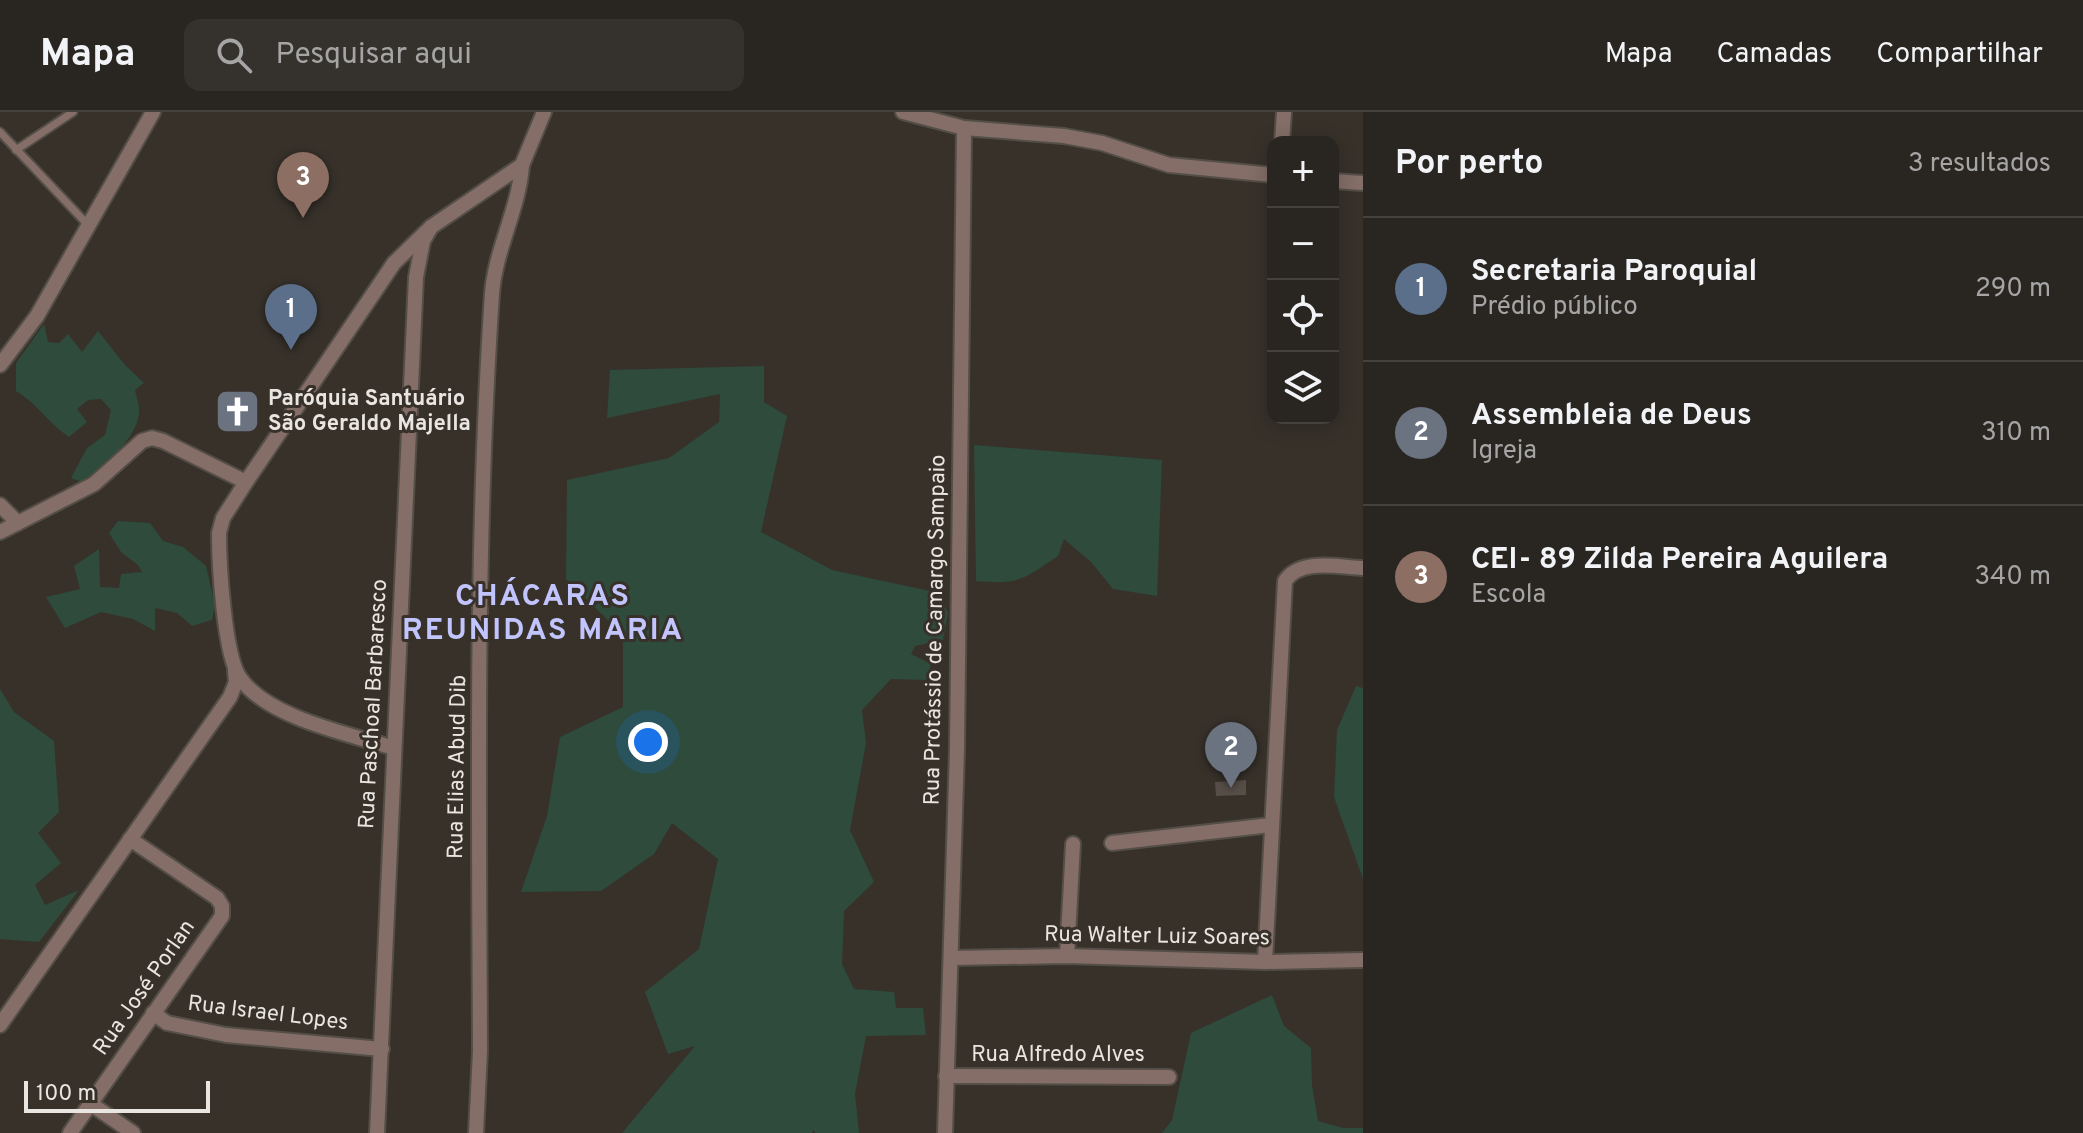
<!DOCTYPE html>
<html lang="pt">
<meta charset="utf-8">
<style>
:root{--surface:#292520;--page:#35312d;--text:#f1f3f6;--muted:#a5a5a5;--line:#45423e;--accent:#db2777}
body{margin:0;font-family:Overpass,sans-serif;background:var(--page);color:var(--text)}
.controls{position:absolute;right:24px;top:24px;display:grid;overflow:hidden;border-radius:16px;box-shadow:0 4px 20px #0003}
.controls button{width:72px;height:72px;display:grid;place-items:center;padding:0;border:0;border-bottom:2px solid var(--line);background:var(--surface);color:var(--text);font:40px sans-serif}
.scale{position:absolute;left:24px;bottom:20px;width:186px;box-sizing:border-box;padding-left:8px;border:4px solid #e9e5e0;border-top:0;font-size:22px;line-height:28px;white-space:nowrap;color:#e9e5e0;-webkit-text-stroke:6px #37312a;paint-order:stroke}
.you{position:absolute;left:648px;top:630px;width:28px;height:28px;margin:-20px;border:6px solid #fff;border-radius:50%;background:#1a73e8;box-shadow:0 0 0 12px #1a73e833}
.badge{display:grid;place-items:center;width:52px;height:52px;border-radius:50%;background:var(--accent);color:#fff;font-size:26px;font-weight:700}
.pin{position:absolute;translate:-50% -66px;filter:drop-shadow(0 2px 4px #0008)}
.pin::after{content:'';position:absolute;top:42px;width:28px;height:24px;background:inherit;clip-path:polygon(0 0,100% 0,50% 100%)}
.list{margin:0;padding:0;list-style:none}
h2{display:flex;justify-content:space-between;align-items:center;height:104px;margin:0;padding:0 32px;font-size:34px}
h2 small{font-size:26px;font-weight:400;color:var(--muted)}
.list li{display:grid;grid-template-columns:52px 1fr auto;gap:24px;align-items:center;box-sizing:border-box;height:144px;padding:0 32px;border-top:2px solid var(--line)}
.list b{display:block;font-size:30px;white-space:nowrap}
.list p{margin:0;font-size:26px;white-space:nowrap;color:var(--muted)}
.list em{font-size:26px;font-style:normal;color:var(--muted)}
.icon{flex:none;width:44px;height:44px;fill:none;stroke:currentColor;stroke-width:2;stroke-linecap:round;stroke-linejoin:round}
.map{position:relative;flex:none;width:1363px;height:1021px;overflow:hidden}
header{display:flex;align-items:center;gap:48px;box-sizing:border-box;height:112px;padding:0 40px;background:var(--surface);border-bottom:2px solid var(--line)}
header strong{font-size:38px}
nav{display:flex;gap:44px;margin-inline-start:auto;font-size:28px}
.search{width:560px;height:72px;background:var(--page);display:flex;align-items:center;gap:20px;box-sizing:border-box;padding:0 28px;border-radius:16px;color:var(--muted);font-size:30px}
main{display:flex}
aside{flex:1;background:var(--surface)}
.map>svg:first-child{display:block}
.green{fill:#2e4b3b}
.building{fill:#574e48}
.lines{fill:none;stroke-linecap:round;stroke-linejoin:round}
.service-casing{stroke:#534e47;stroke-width:11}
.minor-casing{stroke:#534e47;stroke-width:18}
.service{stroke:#846e67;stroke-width:7}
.minor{stroke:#846e67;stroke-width:14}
.labels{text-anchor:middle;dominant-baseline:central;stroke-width:6;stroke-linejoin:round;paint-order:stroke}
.poi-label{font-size:22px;font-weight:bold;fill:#e9e5e0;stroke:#37312a;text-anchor:start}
.street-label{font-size:22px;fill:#e9e5e0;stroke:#37312a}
.district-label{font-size:30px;font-weight:bold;letter-spacing:2px;fill:#c2c4fd;stroke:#37312a}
</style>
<header>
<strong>Mapa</strong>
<div class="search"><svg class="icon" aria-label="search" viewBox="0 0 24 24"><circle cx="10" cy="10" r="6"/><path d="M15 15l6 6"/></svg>Pesquisar aqui</div>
<nav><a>Mapa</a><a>Camadas</a><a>Compartilhar</a></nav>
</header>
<main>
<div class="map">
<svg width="1363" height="1021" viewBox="0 0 1363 1021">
<rect width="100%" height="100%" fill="#37312a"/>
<!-- green -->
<g class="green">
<path d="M44 212 48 230 59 231 68 222 82 240 98 219 125 253 144 271 135 278C136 284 139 291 139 297 141 324 102 356 82 370L71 366 87 336 105 323 111 298 101 287 88 288 77 297 87 310 69 325C49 312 37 291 16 279V251Z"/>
<path d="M764 254V290L787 304 761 420 832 458 939 481 948 501 943 528 915 534 911 542 931 552 926 568 891 567 862 598 866 631 850 718 874 770 844 799 842 852 854 877 894 880 896 896H923L926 923 866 924 855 982 859 1021H816L813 1018 812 1021H622L695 934 668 942 645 880 699 837 718 747 672 711 654 742 601 779 521 780 547 704 560 625 623 595V523L566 467 567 368 669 346 719 310 720 282 607 306 610 258Z"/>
<path d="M974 333 1162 348 1157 484 1113 477 1091 450 1064 427 1058 444C1023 467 1020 473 976 469Z"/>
<path d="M118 409 150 411 163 429 183 435 206 454 215 493 212 508 192 514 177 501 155 496V519L133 507 101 500 65 516 46 485 80 477 74 454 99 437 100 475 119 476 121 462 142 460 138 453 121 440 109 421Z"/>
<path d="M1356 574 1363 576V767L1334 685 1337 618Z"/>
<path d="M0 577 14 600 54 629 59 700 38 721 61 751 35 773 45 793 79 778 39 830 0 827Z"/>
<path d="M1272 883 1284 914 1311 936 1312 973 1318 1009 1343 1016H1363V1021H1162L1172 1008 1191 921Z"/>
</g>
<!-- building -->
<path class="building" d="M1246 668V683L1216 684 1215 670Z"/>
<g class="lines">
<defs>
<g id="service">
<path d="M0 20 88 113"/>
<path d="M16 38 73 0"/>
</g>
<g id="minor">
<path d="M903 0 964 16 1064 24 1102 31 1169 53 1273 63"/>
<path d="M1282 30 1284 0"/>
<path d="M1333 69 1363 71"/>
<path d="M0 253 37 204 153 0"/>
<path d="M0 393 18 411"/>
<path d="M0 420 94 372 142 329 152 326 163 329 246 370"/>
<path d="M394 636C349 622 268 606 240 566 224 543 219 451 219 421L223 406 246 370 394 151 431 115 522 53 544 0"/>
<path d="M1112 731 1271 713"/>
<path d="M1067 844 1073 732"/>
<path d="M951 846 1067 844 1265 850 1363 848"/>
<path d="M1265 850 1285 469C1300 446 1338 455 1363 456"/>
<path d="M153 901 167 911 226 923 382 937"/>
<path d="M0 913 230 585 236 570 235 559"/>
<path d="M946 964 1169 965"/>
<path d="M91 992 133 1021"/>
<path d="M70 1021 222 804V794L217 786 130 727"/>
<path d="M377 1021 416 165 423 129 431 115"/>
<path d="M476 1021 480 939C479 687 475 434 492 182 495 138 519 97 522 53"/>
<path d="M945 1021 957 637 964 16"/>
</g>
</defs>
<!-- service casing -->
<use href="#service" class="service-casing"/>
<!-- minor casing -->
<use href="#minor" class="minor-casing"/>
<!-- service -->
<use href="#service" class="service"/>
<!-- minor -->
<use href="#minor" class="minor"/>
</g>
<!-- icons -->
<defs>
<symbol id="church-square" viewBox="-11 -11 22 22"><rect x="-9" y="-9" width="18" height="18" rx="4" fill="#6b7280" stroke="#37312a"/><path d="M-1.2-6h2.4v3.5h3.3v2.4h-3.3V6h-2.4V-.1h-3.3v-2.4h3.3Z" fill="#fff"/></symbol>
</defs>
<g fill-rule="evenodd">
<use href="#church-square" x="212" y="274" width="51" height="51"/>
</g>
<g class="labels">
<!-- poi labels -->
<g class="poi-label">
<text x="268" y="287">Paróquia Santuário<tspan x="268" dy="25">São Geraldo Majella</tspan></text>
</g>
<!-- street labels -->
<g class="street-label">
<text transform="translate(936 518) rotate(-89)">Rua Protássio de Camargo Sampaio</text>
<text transform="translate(374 592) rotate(-87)">Rua Paschoal Barbaresco</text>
<text transform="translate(458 655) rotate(-89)">Rua Elias Abud Dib</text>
<text transform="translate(1157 825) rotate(1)">Rua Walter Luiz Soares</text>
<text transform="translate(145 876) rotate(-55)">Rua José Porlan</text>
<text transform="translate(268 902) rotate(7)">Rua Israel Lopes</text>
<text x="1058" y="943">Rua Alfredo Alves</text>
</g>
<!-- district labels -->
<g class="district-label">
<text x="543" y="485">CHÁCARAS<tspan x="543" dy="34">REUNIDAS MARIA</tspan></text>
</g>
</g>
</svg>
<div class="controls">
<button>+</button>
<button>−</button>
<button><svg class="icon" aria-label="locate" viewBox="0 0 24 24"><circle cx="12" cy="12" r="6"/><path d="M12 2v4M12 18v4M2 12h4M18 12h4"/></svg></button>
<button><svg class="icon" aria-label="layers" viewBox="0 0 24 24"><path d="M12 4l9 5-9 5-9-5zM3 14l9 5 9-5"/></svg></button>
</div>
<div class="scale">100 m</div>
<div class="you"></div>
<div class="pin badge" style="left:291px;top:238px;background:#5c6f8a">1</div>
<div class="pin badge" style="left:1231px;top:676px;background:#6b7280">2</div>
<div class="pin badge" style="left:303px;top:106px;background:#8d6e63">3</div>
</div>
<aside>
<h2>Por perto<small>3 resultados</small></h2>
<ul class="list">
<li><span class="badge" style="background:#5c6f8a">1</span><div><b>Secretaria Paroquial</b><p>Prédio público</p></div><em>290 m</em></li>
<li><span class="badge" style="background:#6b7280">2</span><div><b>Assembleia de Deus</b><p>Igreja</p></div><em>310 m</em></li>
<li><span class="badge" style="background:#8d6e63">3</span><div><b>CEI- 89 Zilda Pereira Aguilera</b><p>Escola</p></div><em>340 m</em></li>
</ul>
</aside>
</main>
